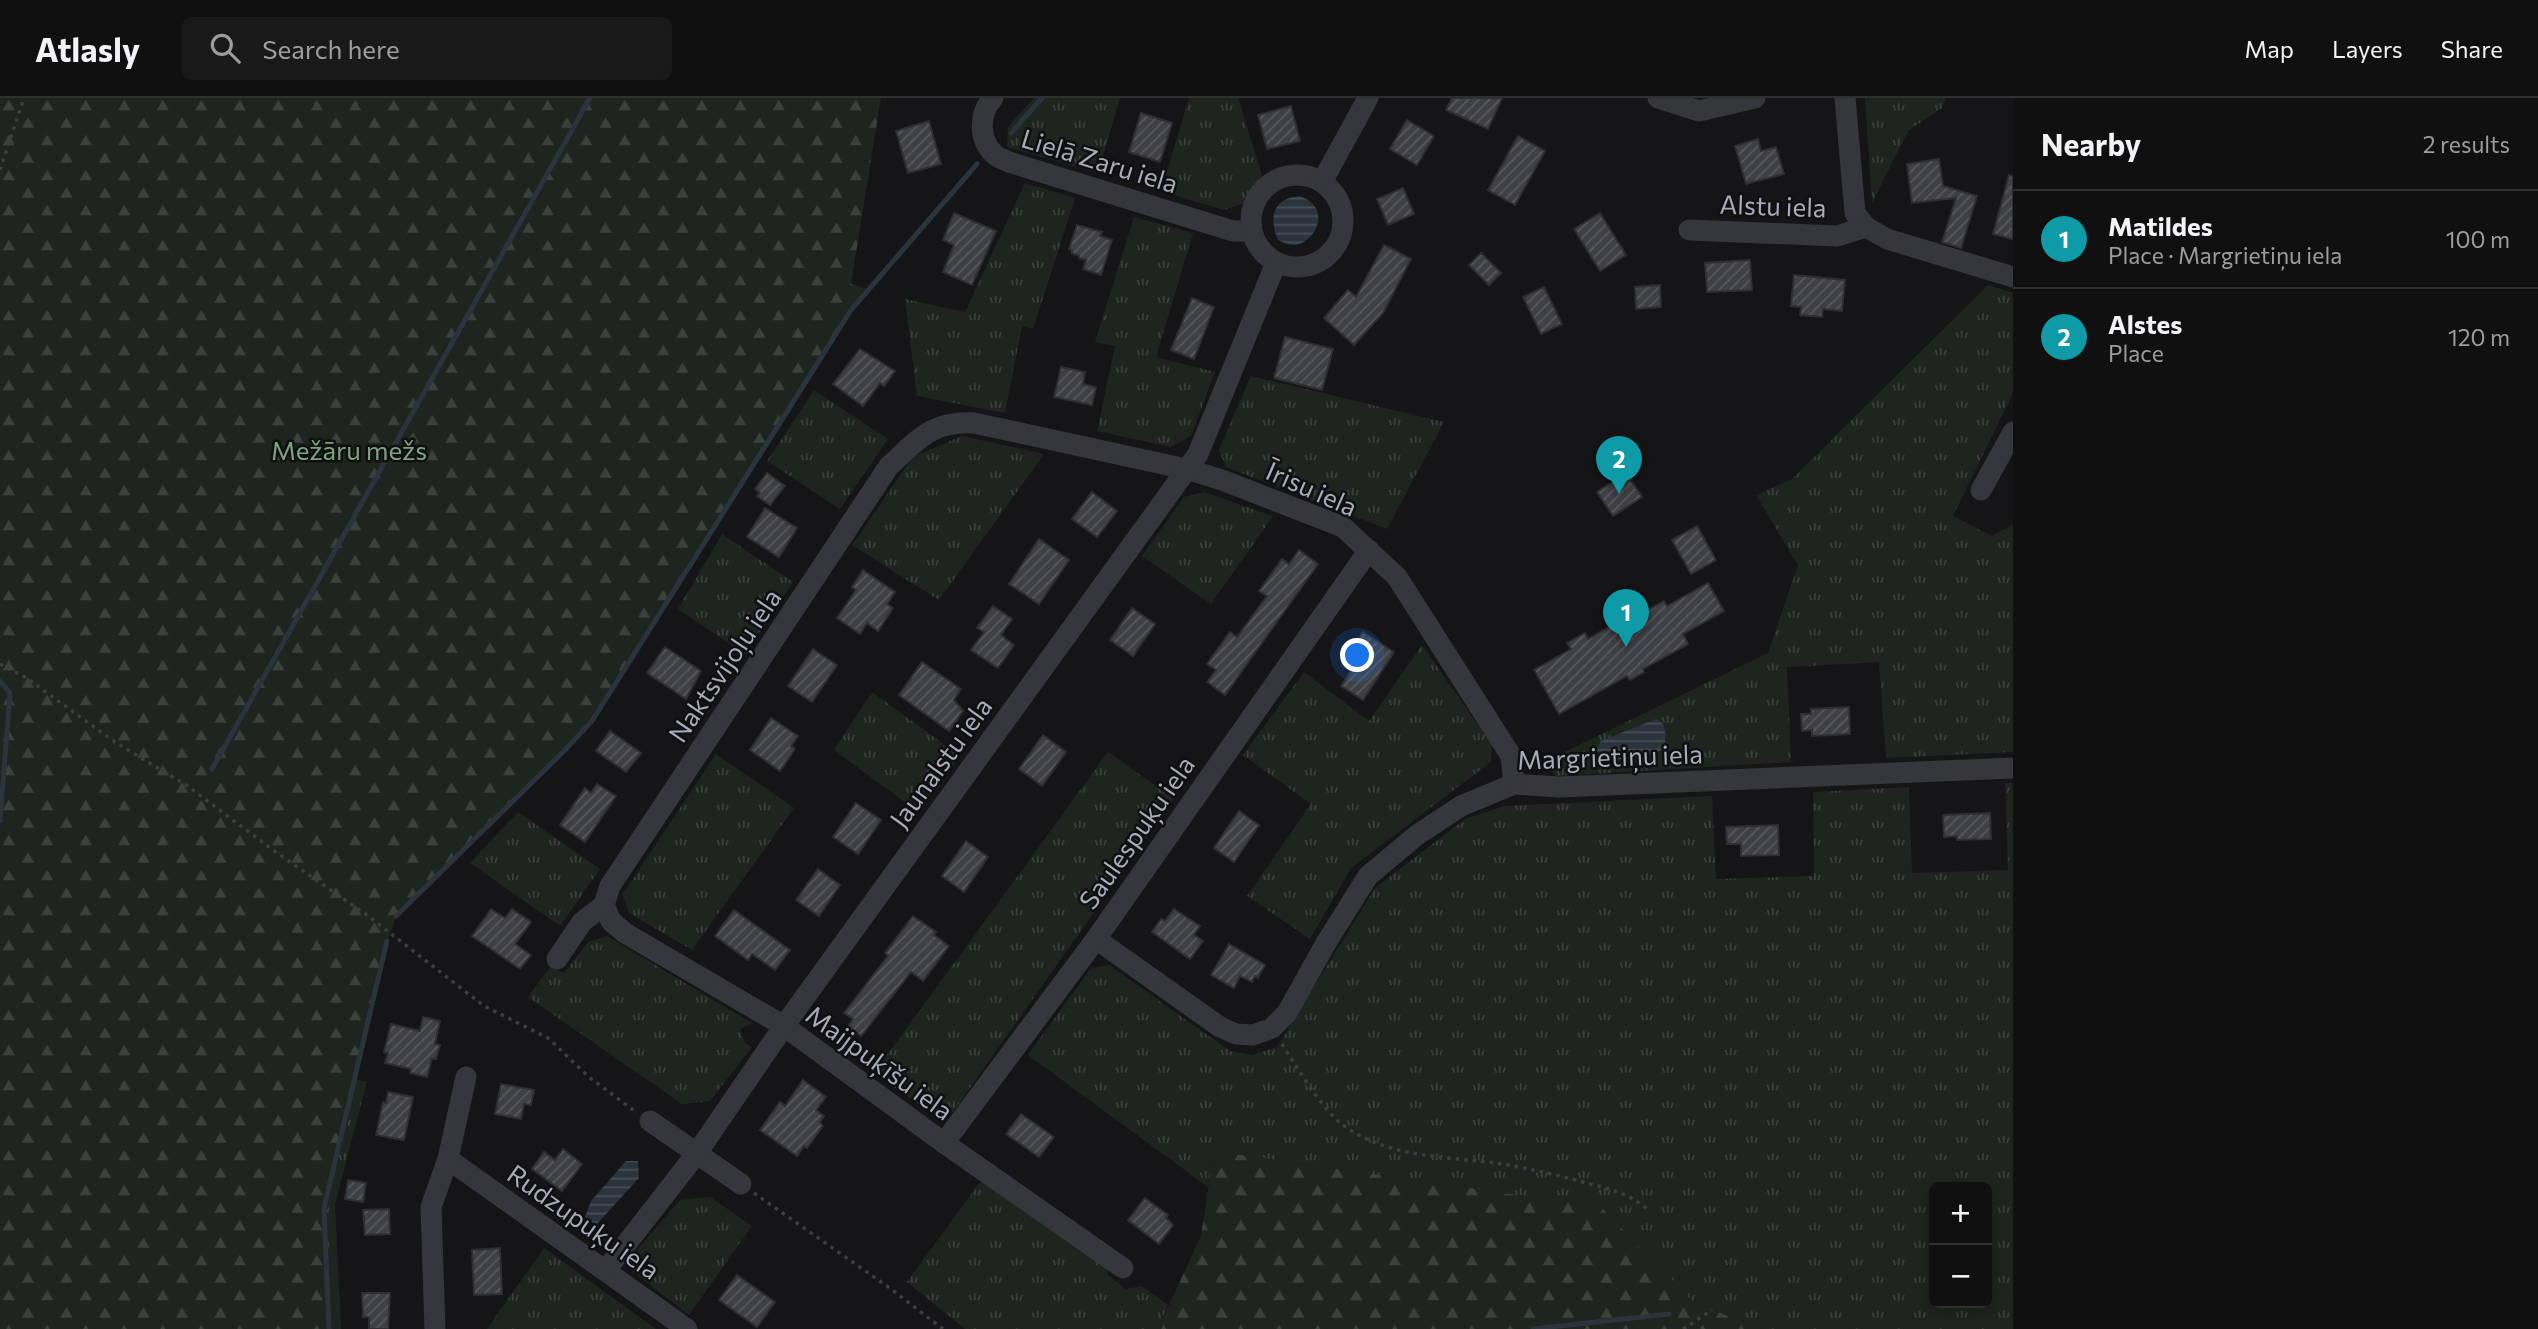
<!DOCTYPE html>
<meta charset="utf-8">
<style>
:root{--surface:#101011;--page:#19191a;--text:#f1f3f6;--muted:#9c9d9f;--line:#303031;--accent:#0b8043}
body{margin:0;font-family:Commissioner,sans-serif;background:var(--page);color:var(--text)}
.controls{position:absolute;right:21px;bottom:21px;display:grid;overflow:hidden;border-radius:10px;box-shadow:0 4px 18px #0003}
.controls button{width:63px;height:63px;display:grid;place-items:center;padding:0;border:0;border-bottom:2px solid var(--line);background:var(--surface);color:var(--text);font:35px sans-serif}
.you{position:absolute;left:1358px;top:558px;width:24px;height:24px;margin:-18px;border:5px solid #fff;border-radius:50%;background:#1a73e8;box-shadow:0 0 0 10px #1a73e833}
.badge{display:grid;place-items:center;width:46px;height:46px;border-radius:50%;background:var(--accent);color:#fff;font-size:23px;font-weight:700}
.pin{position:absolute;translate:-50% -58px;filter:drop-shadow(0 2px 4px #0008)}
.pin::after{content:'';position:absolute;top:37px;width:24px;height:21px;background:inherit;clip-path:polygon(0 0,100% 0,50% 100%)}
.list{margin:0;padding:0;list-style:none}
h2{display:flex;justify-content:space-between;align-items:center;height:91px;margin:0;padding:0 28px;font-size:30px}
h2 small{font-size:23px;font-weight:400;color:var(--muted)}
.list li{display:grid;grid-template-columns:46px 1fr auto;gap:21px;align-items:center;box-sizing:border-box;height:98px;padding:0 28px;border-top:2px solid var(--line)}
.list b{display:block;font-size:26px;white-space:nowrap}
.list p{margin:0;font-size:23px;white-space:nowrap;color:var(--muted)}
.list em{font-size:23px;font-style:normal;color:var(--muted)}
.icon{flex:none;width:38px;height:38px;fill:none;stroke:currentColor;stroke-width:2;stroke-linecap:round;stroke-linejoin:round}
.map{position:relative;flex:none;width:2013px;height:1231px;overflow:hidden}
header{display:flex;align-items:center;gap:42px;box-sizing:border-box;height:98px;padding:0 35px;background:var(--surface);border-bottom:2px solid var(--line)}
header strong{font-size:33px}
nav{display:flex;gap:38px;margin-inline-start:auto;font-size:24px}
.search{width:490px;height:63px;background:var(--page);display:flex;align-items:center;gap:18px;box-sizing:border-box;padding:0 24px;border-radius:10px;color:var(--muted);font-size:26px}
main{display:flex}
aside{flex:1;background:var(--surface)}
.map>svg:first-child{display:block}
.grass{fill:url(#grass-tufts);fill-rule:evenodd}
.forest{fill:url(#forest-firs)}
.water{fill:url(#water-rules)}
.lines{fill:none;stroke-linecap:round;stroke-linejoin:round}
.stream{stroke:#2b343c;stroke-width:5}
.building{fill:url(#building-hatch);stroke:#2f2f33;stroke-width:2}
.path{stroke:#3c3e43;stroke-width:3.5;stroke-dasharray:3.5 5;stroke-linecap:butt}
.street{stroke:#36373c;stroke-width:21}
.labels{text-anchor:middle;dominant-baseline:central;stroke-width:5;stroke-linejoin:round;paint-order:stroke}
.street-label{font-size:26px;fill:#a7acb8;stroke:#101012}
.park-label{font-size:26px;fill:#7da380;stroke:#101012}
</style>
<header>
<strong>Atlasly</strong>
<div class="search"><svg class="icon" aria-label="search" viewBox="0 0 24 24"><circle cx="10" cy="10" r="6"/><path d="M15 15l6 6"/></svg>Search here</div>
<nav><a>Map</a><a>Layers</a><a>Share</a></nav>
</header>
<main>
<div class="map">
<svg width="2013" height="1231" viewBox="0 0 2013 1231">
<defs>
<pattern id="grass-tufts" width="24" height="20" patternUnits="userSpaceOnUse" patternTransform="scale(1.75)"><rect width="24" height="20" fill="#1d251e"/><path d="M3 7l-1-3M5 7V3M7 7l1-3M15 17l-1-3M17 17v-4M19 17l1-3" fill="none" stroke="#3b423d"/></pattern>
<pattern id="forest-firs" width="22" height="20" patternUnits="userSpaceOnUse" patternTransform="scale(1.75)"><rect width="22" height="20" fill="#1d251e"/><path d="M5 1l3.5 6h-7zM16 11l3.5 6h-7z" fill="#3b423d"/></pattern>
<pattern id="water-rules" width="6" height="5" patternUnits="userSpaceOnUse" patternTransform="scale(1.75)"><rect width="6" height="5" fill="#2b343c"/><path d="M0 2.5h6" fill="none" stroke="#474f56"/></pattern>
<pattern id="building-hatch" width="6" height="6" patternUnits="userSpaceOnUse" patternTransform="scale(1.75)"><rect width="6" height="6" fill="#3f4044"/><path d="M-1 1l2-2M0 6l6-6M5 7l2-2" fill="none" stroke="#58595d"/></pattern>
</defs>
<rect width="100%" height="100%" fill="#151517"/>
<!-- grass -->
<g class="grass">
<path d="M1034 0H1120L1098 75 1007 49 1008 29Z"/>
<path d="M1189 0H1238L1262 77 1244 105 1224 112 1161 93Z"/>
<path d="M1865 0H1946L1942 10 1908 33 1872 105Z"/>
<path d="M1025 85 1075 100 1033 231 1022 228 1005 315 917 298 905 201 965 214Z"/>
<path d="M1134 119 1193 135 1156 259 1215 274 1191 338 1171 349 1097 333 1115 248 1095 244Z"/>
<path d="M1988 187 2013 195V295L1953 418 1992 438 2013 426V654L1886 660 1879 564 1787 569 1791 664 1556 678 1542 665 1768 555 1798 467 1756 397 1792 381Z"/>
<path d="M1251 278 1444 324 1387 431 1226 369 1219 352Z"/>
<path d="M814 292 888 341 840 411 767 363Z"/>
<path d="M962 338 1044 356 939 502 852 447 913 359Z"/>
<path d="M1204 394 1273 418 1211 506 1142 458 1184 399Z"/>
<path d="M722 436 793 484 745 556 678 511Z"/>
<path d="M1422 547 1492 647 1491 664 1351 770 1310 841 1247 798 1311 706 1243 657 1304 574 1369 623Z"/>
<path d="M872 594 960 658 917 713 834 652Z"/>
<path d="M1108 654 1174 701 953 1014 933 1016 874 975Z"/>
<path d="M716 656 794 710 692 852 629 815 623 796Z"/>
<path d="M2005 685H2013V1231H1762L1694 1205 1601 1109 1214 1053 1208 1089 1028 957 1091 870 1109 867 1230 953 1252 957 1277 949 1375 790 1465 721 1505 708 1712 698 1716 781 1814 778 1813 694 1909 689 1912 775 2008 772ZM1934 1089H1987V1205H1934Z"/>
<path d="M518 714 600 771 560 828 470 765Z"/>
<path d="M607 838 752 925 740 931 745 945 752 949 710 1003 682 1006 528 899 550 869 564 875 588 844Z"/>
<path d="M354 981 367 984 335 1106 341 1231H329L324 1110Z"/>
<path d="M981 1083 1106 1168 1108 1177 1126 1191 1142 1188 1168 1207 1158 1231H965L907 1184Z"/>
<path d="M710 1099 752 1128 689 1217 633 1174 630 1160 680 1102Z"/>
<path d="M544 1150 656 1231H487Z"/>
</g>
<!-- forest -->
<g class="forest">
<path d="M0 0H881L851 186 867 191 851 212 592 623 564 653 396 818 381 862 324 1110 329 1231H0Z"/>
<path d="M1214 1053 1601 1109 1694 1205 1762 1231H1158L1201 1138Z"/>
</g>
<!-- water -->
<g class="water">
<path d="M1299 98C1334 109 1315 147 1293 147 1288 147 1283 144 1278 142 1269 120 1272 101 1299 98Z"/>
<path d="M1656 621C1662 624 1664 626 1665 633 1666 638 1665 646 1663 650 1656 659 1619 661 1608 662L1596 652 1601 643Z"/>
<path d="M626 1063H638L639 1080 596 1127 585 1119 591 1103Z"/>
</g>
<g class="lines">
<!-- stream -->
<g class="stream">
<path d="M1011 35 1042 0"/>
<path d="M0 583 10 595 0 723"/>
<path d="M212 671 590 0"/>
<path d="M396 818 564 653 592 623 851 212 977 66"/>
<path d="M329 1231 324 1110 387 843"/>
<path d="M1533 1231 1669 1216"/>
</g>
</g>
<!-- building -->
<g class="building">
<path d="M1452 0H1502L1488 31 1446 12Z"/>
<path d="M1291 8 1300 43 1267 51 1258 17Z"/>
<path d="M1141 15 1172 25 1160 64 1129 54Z"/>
<path d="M1407 22 1434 38 1417 67 1390 51Z"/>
<path d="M929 23 941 66 908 75 896 33Z"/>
<path d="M1518 38 1545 53 1515 107 1488 92Z"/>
<path d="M1758 41 1761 53 1776 49 1784 76 1746 86 1735 48Z"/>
<path d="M1939 61 1943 88 1977 98 1961 150 1942 144 1956 100 1912 105 1907 66Z"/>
<path d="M2009 77 2013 78V141L1993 136Z"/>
<path d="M1403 90 1414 116 1388 127 1377 101Z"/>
<path d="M954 115 996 133 972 187 943 174 954 147 943 142Z"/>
<path d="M1600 115 1626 157 1600 173 1574 131Z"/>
<path d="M1077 127 1102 134 1100 138 1112 142 1101 177 1083 171 1086 162 1079 160V158L1072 155V152L1069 151Z"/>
<path d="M1384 147 1411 161 1383 215 1354 247 1324 220 1348 192 1356 199Z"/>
<path d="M1481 155 1501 175 1489 187 1469 167Z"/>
<path d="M1750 162 1752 192 1707 194 1705 165Z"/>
<path d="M1794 177 1845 182 1842 213 1823 211 1822 219 1800 217 1801 209 1791 208Z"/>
<path d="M1660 187 1661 209 1636 211 1635 189Z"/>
<path d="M1544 189 1562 226 1541 236 1523 199Z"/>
<path d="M1192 200 1214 209 1194 261 1171 252Z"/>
<path d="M1285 239 1333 251 1322 292 1274 280Z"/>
<path d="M860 251 895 273 884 288 880 285 863 308 833 286Z"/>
<path d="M1061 269 1085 274 1083 286 1096 289 1092 307 1054 299Z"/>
<path d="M767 375 785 388 770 407 757 398 760 395 755 391Z"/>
<path d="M1626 375 1642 399 1613 418 1597 394Z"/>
<path d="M1092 394 1117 413 1097 439 1072 421Z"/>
<path d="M765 410 797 430 779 459 747 439Z"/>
<path d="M1697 428 1716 462 1691 476 1672 442Z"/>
<path d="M1039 441 1069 462 1039 506 1009 486Z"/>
<path d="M1299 452 1318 466 1225 597 1207 584 1216 572 1207 566 1230 534 1237 539 1267 498 1259 493 1282 461 1289 466Z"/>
<path d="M863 472 895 494 887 506 893 510 878 533 867 525 860 536 837 520 856 492 852 489Z"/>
<path d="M1708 485 1724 513 1683 536 1688 546 1643 571 1644 574 1630 582 1627 578 1559 616 1534 572 1571 551 1567 545 1585 535 1588 541 1616 525 1618 528 1664 503 1667 508Z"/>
<path d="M993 508 1012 521 1001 537 1014 547 998 570 971 552 984 534 977 530Z"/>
<path d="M1132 510 1155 526 1133 558 1110 542Z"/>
<path d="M1363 534 1394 554 1363 602 1341 588 1351 573 1342 567Z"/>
<path d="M665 549 701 573 686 601 647 575Z"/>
<path d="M813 551 837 567 812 604 788 588Z"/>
<path d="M922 564 961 591 954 602 963 613 949 633 899 597Z"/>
<path d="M1849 609 1850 636 1812 638V632L1802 633 1801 616H1811V611Z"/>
<path d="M771 620 798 638 791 648 795 651 780 673 750 652Z"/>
<path d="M610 633 641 655 626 674 596 653Z"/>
<path d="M1043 637 1066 654 1042 688 1019 671Z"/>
<path d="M597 686 616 698 585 744 560 727 585 690 591 695Z"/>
<path d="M856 705 881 722 858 756 833 739Z"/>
<path d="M1239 713 1259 727 1234 764 1214 750Z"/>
<path d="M1990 715 1991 741 1957 742V738L1944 739 1943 717Z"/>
<path d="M1778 727 1779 757 1741 758V746H1727L1726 729Z"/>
<path d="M966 743 988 759 964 794 942 778Z"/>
<path d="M818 771 840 787 819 818 796 802Z"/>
<path d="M491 811 505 820 512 811 531 824 515 846 531 857 520 871 472 838Z"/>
<path d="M1174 811 1200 828 1194 837 1203 843 1190 861 1152 834 1161 821 1165 823Z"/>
<path d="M734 812 790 852 775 872 752 856 748 862 715 838Z"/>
<path d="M913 818 936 834 934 837 949 848 923 883 911 874 861 938 848 928 853 921 844 915 888 858 885 855Z"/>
<path d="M1229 846 1265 867 1258 880 1255 878 1252 884 1240 878 1234 890 1211 877Z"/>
<path d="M423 919 440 923 435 946 440 947 436 961 432 960 427 979 410 975 411 971 385 965 388 955 384 954 391 926 420 933Z"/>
<path d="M803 982 826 999 816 1012 824 1018 820 1024 823 1028 807 1050 804 1048 797 1058 760 1032 780 1004 785 1008Z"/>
<path d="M501 986 534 992 531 1007 524 1006 521 1021 495 1016Z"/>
<path d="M388 994 413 999 404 1042 376 1037 383 1004 386 1005Z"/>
<path d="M1021 1016 1054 1039 1039 1059 1006 1036Z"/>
<path d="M563 1051 582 1066 562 1093 532 1071 544 1054 555 1062Z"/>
<path d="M348 1082 366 1085 363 1104 345 1101Z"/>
<path d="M1145 1100 1168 1117 1166 1120 1173 1127 1159 1146 1128 1122Z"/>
<path d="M389 1111 390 1136 365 1137 363 1112Z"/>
<path d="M500 1150 502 1196 474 1197 472 1152Z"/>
<path d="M737 1177 775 1204 757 1229 719 1202Z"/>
<path d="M362 1195H390L388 1231H369V1219H363Z"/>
</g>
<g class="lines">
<!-- path -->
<g class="path">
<path d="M0 72 24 0"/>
<path d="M0 566 25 579 115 644 186 687 277 755 367 817 484 908 548 940 590 980 636 1014"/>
<path d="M1282 946C1296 968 1323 1013 1343 1027 1389 1061 1448 1058 1502 1066 1531 1071 1562 1078 1590 1086 1615 1093 1628 1095 1648 1112"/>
<path d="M754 1095 891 1191 943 1231"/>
<path d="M1683 1231 1712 1212"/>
</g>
<!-- street -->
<g class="street">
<path d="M993 0C979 15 978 41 994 56 998 60 1005 62 1009 64L1233 133H1251"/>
<path d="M1658 0 1699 13 1755 0"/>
<path d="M1845 0 1855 115 1866 129 1887 141 2013 179"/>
<circle cx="1297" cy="123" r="46"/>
<path d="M1322 84 1368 0"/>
<path d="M1689 132 1837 138 1866 129"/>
<path d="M1981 392 2013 334"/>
<path d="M604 807 611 823 625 835 784 928 944 1045 1123 1170"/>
<path d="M1096 841 1220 929 1236 936 1253 937 1272 930 1287 915 1326 845 1368 778 1417 737 1461 708 1514 686 1559 689 2013 670"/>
<path d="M557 861 582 824 604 807 610 788 889 368C919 341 931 323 974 325L1186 371 1222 382 1343 429 1397 479 1511 658 1514 686"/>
<path d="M650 1023 741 1086"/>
<path d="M944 1045 1096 841 1369 452"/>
<path d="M448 1061 687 1231"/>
<path d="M606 1172 697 1055 784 928 1198 356 1276 165"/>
<path d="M435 1231 431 1109 448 1061 466 979"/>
</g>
</g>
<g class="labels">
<!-- street labels -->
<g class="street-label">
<text transform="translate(1100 62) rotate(17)">Lielā Zaru iela</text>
<text transform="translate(1773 107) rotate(2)">Alstu iela</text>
<text transform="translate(1312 390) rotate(24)">Īrisu iela</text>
<text transform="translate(724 567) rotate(-56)">Naktsvijoļu iela</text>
<text transform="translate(1610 658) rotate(-2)">Margrietiņu iela</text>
<text transform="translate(940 664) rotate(-54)">Jaunalstu iela</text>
<text transform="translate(1136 734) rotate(-55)">Saulespuķu iela</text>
<text transform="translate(880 964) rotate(36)">Maijpuķīšu iela</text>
<text transform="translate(584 1123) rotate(35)">Rudzupuķu iela</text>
</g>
<!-- park labels -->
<g class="park-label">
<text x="349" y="351">Mežāru mežs</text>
</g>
</g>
</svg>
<div class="controls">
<button>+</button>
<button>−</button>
</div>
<div class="you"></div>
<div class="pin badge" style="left:1626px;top:549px;background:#0f9aa8">1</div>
<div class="pin badge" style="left:1619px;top:396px;background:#0f9aa8">2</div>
</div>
<aside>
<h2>Nearby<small>2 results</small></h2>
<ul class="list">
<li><span class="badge" style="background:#0f9aa8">1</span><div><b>Matildes</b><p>Place · Margrietiņu iela</p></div><em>100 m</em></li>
<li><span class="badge" style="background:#0f9aa8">2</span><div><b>Alstes</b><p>Place</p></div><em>120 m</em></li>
</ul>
</aside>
</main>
